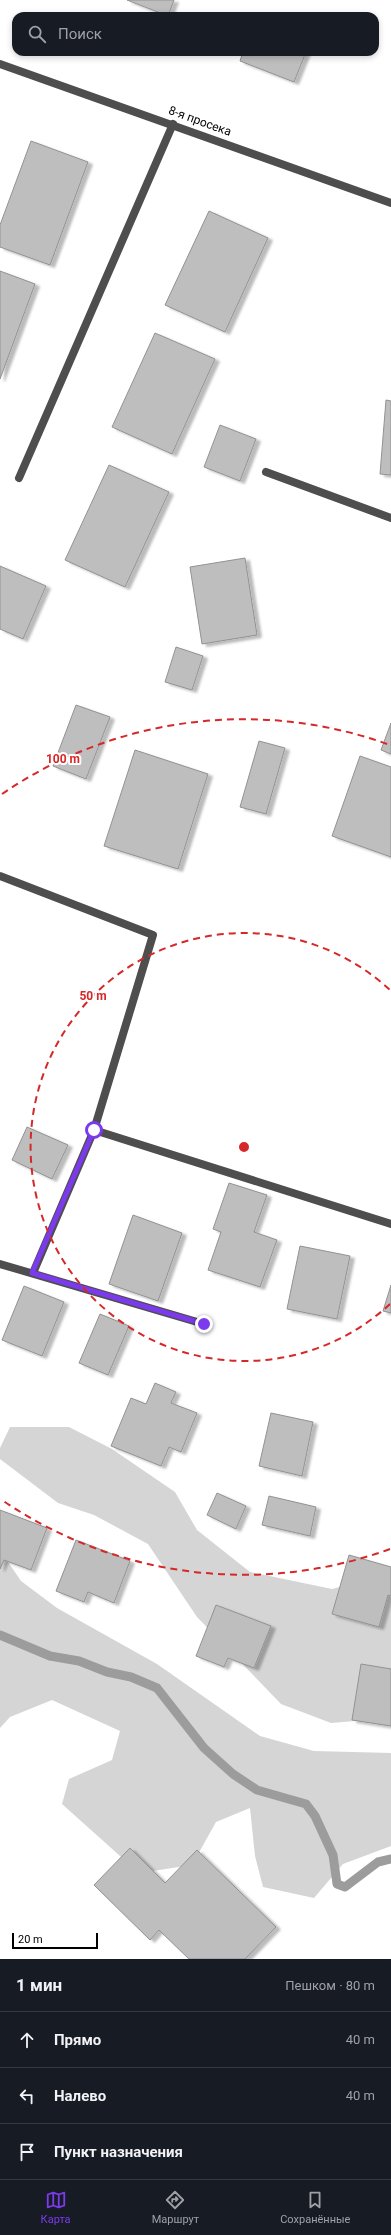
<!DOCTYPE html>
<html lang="ru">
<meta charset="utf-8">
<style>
:root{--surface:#171b24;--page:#20242c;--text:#f1f3f6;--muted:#9ea1a6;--line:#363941;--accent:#7c3aed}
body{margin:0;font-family:Roboto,sans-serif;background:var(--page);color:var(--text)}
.scale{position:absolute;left:12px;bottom:10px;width:86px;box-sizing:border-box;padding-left:4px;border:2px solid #000;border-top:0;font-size:11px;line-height:14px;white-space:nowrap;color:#000;-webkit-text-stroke:3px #fff;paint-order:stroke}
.stop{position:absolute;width:12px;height:12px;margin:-9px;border:3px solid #7c3aed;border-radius:50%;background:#fff}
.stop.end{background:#7c3aed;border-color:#fff;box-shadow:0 1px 4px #0008}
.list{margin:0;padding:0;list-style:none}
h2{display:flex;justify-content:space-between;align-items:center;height:52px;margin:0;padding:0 16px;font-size:17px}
h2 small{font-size:13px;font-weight:400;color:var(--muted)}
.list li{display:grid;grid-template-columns:26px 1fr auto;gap:12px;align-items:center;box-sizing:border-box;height:56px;padding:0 16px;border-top:1px solid var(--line)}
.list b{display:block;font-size:15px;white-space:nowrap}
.list em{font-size:13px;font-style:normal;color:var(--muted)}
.icon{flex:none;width:22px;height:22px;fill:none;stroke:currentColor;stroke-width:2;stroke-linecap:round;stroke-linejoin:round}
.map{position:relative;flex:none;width:391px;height:1959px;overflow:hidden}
.search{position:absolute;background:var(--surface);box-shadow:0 2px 6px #0003;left:12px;right:12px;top:12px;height:44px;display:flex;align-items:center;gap:10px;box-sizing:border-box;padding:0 14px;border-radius:12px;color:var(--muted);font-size:15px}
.sheet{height:220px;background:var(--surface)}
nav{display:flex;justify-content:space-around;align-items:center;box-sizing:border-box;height:56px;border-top:1px solid var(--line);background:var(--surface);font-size:11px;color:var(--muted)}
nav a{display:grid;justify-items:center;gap:2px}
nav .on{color:var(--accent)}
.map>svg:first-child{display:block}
.green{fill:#d5d5d5}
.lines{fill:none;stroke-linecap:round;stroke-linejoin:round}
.stream{stroke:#9c9c9c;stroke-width:9}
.building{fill:#bebebe;stroke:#929292;filter:url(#shadow)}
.lane{stroke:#4e4e4e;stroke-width:8}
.street{stroke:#4e4e4e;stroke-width:8}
.route{stroke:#7c3aed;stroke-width:5}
.ring{fill:none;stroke:#d62828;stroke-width:2;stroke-dasharray:7 5}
.labels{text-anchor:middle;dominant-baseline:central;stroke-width:4;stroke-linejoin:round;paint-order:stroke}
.street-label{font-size:12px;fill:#000;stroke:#fff}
.centre{fill:#d62828;stroke:#fff;stroke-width:2}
.ring-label{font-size:12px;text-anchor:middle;font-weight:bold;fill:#d62828;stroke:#fff;stroke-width:4;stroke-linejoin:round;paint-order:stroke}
</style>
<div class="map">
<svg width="391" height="1959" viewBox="0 0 391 1959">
<defs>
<filter id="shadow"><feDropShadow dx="4.5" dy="2.5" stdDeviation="1" flood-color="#0004"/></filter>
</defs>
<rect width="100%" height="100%" fill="#fff"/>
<!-- green -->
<g class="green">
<path d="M10 1427H69L112 1449 175 1492 197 1530 250 1572 332 1589 373 1578H391V1718L331 1723 281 1704 197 1617 148 1544 94 1515 58 1503 0 1459V1448Z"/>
<path d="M0 1550 21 1581 57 1608 157 1664 260 1736 314 1751 391 1753V1846L343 1864 314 1898 263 1887 255 1856 250 1808 216 1822 192 1865 139 1873 62 1804 69 1779 112 1760 120 1731 52 1700 10 1717 0 1728Z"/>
</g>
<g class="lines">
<!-- stream -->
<path class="stream" d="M0 1635 50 1656 79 1661 107 1672 131 1677 157 1688 204 1748 233 1774 257 1790 306 1804 315 1816 333 1855 337 1884 345 1887 378 1862 391 1859"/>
</g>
<!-- building -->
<g class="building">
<path d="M127 0H174L168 16Z"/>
<path d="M243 52H306L294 82 240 61Z"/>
<path d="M31 141 88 162 50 265 0 247V225Z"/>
<path d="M209 211 268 238 225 332 165 305Z"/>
<path d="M0 271 35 284 0 379Z"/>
<path d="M155 333 215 359 172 454 112 427Z"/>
<path d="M386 400 391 401V475L380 474Z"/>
<path d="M220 425 256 439 240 481 204 467Z"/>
<path d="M109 465 169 492 125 587 65 560Z"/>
<path d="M245 558 257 635 202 644 190 567Z"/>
<path d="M0 566 46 586 23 639 0 629Z"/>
<path d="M176 647 203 656 192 690 165 682Z"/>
<path d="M76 705 110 717 86 779 53 766Z"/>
<path d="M391 723V754L381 750Z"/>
<path d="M259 741 285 748 266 814 240 807Z"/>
<path d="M135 750 208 774 178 869 104 846Z"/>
<path d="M360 756 391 767V857L332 836Z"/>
<path d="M27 1127 68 1145 52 1179 12 1160Z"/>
<path d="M229 1183 267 1195 254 1232 277 1240 260 1287 208 1270 221 1232 213 1229Z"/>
<path d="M133 1215 182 1233 158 1301 109 1284Z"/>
<path d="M300 1246 350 1256 337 1319 287 1309Z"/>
<path d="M391 1285V1313L383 1311Z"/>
<path d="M24 1286 64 1302 42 1356 2 1340Z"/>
<path d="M100 1314 129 1326 108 1375 79 1363Z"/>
<path d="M155 1383 176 1392 171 1403 197 1413 181 1452 169 1447 161 1466 111 1446 131 1398 146 1404Z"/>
<path d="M271 1413 313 1422 302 1476 259 1466Z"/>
<path d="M217 1493 246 1506 236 1529 207 1515Z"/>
<path d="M269 1496 316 1507 310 1536 262 1525Z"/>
<path d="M0 1510 47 1528 31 1570 4 1560 0 1569Z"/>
<path d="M76 1540 130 1561 114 1603 88 1592 84 1602 56 1591Z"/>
<path d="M349 1555 391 1567V1596L388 1595 379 1627 332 1614Z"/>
<path d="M216 1605 271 1626 254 1668 228 1658 224 1667 196 1656Z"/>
<path d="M361 1664 391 1669V1726L352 1720Z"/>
<path d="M130 1848 165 1883 197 1850 276 1927 245 1959H189L159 1930 150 1940 94 1885Z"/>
</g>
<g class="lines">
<!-- lane -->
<g class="lane">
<path d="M266 472 391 518"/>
<path d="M19 478 173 124"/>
<path d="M0 876 153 935 94 1130 33 1273"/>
<path d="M94 1130 391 1224"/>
<path d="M0 1264 204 1324"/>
</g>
<!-- street -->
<path class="street" d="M0 64 391 203"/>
</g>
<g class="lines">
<!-- route -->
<path class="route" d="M94 1130 32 1273 204 1324"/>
</g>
<!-- distance rings -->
<g class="ring">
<path d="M390 1304A214 214 0 1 1 390 990"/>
<path d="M390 1549A428 428 0 0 1 2 1500M2 794A428 428 0 0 1 390 745"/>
</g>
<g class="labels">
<!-- street labels -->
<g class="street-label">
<text transform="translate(200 121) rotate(20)">8-я просека</text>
</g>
</g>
<circle cx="244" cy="1147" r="6" class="centre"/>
<g class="ring-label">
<text x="63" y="763">100 m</text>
<text x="93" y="1000">50 m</text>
</g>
</svg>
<div class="scale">20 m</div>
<div class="stop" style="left:94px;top:1130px"></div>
<div class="stop end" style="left:204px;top:1324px"></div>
<div class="search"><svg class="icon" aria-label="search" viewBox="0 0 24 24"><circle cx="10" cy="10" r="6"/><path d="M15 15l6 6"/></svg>Поиск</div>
</div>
<section class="sheet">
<h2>1 мин<small>Пешком · 80 m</small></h2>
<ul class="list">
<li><svg class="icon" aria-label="ahead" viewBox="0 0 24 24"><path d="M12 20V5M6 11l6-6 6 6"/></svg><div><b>Прямо</b></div><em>40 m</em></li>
<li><svg class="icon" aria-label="left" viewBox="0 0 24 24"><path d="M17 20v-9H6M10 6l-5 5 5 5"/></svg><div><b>Налево</b></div><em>40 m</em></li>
<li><svg class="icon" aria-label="arrive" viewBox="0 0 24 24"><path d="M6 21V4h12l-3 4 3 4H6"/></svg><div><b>Пункт назначения</b></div></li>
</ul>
</section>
<nav>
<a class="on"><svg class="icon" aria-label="map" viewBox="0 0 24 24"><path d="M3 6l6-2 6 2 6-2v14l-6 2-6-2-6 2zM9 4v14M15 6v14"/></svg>Карта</a>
<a><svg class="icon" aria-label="directions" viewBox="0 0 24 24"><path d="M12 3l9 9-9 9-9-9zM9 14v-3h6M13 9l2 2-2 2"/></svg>Маршрут</a>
<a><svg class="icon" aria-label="saved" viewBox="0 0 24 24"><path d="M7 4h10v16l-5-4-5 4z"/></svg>Сохранённые</a>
</nav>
